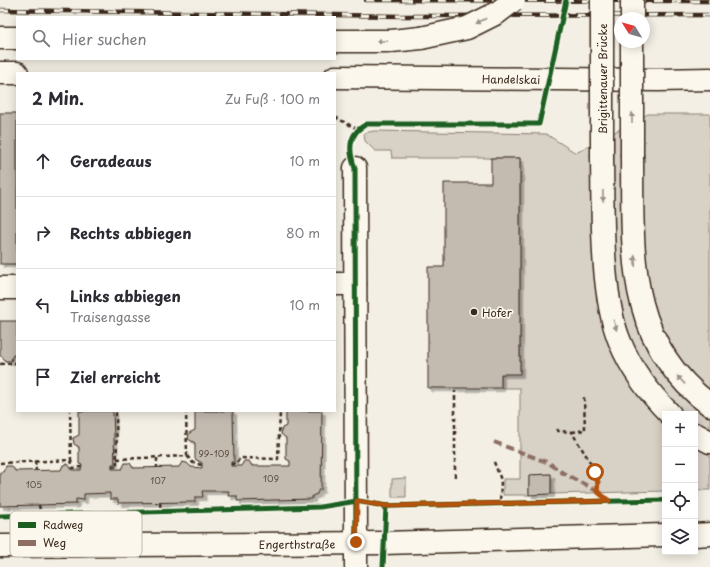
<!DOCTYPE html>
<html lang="de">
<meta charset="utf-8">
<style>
:root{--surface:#fff;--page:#f2f2f3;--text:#2b2b33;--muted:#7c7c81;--line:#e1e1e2}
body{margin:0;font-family:"Playpen Sans",sans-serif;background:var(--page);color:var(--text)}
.controls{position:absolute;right:12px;bottom:12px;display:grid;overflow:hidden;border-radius:0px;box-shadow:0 2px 10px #0003}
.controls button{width:36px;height:36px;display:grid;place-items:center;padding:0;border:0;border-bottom:1px solid var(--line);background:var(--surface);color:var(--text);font:20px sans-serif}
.compass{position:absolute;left:614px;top:12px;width:36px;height:36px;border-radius:50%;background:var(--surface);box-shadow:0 2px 10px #0003;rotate:307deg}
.stop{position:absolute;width:12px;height:12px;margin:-9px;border:3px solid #b45309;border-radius:50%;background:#fff}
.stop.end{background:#b45309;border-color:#fff;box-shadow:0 1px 4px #0008}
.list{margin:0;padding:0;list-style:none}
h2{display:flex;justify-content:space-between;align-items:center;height:52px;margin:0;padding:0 16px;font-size:17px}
h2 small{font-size:13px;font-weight:400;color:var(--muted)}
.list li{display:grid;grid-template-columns:26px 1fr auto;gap:12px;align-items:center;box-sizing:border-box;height:72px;padding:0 16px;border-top:1px solid var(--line)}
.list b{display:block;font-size:15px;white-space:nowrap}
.list p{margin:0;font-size:13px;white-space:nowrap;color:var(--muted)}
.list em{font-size:13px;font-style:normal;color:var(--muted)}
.icon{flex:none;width:22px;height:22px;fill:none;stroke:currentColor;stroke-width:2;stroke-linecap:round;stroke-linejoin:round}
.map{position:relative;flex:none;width:710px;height:567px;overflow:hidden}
.search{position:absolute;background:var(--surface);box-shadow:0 2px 10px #0003;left:16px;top:16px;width:320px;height:44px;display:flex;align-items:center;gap:10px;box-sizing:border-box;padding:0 14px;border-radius:0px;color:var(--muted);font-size:15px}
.panel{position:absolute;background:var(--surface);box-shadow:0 2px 10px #0003;left:16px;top:72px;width:320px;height:340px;border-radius:0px}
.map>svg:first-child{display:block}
.green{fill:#d8d1c6;stroke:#8a7e72}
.building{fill:#c3bbb0;stroke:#3b2a1e;filter:url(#shadow)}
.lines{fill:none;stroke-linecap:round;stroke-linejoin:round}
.street-casing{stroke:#3b2a1e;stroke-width:25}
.secondary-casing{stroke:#3b2a1e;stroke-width:25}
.primary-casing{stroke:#3b2a1e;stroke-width:25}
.highway-casing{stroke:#3b2a1e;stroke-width:25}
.path{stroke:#3b2a1e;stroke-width:2.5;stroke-dasharray:4 3;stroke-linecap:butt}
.street{stroke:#fbf7ec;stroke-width:22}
.secondary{stroke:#fbf7ec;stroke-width:22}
.primary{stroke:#fbf7ec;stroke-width:22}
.highway{stroke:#fbf7ec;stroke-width:22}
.rail-casing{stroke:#3b2a1e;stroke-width:4.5}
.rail{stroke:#fbf7ec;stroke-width:3;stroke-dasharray:9;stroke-linecap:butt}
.highway-bridge-casing{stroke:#3b2a1e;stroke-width:25;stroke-linecap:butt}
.highway-bridge{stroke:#fbf7ec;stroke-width:22}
.quiet{stroke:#8d6e63;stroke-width:4;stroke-dasharray:8 4;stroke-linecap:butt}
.cycleway-casing{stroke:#fbf7ec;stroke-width:8}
.cycleway{stroke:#1b5e20;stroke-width:5}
.oneway{fill:#9b9085}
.route{stroke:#b45309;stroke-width:5}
.poi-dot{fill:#3b2a1e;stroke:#fbf7ec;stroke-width:1.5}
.labels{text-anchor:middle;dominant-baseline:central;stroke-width:3.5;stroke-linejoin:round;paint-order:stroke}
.number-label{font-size:9px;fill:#5d4e42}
.street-label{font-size:11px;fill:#3b2a1e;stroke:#fbf7ec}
.poi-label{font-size:11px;fill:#3b2a1e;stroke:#fbf7ec;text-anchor:start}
.key{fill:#fbf7ec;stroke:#c1baae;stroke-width:1}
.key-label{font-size:11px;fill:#3b2a1e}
</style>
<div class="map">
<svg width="710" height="567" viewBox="0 0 710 567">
<defs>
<filter id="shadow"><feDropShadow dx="3.5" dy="3.5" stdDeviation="0" flood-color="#0004"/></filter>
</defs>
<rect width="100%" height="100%" fill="#f3efe4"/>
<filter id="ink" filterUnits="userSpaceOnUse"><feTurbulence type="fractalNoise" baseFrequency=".025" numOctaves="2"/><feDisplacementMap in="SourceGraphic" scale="8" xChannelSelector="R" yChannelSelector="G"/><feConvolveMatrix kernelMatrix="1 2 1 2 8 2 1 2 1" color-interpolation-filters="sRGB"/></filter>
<g filter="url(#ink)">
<!-- green -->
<g class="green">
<path d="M648 114H710V490H695V414H665V491L551 494V474L529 475V495H503V479H520V388H501V374L520 373V158H392L391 151H375L365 141 364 133 374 131 546 134 576 153Z"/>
<path d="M406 478V497H392V479Z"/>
</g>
<!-- building -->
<g class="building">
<rect x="0" y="113" width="17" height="151"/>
<path d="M491 158H520V374H501V388H428V267H444V183H491Z"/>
<path d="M0 321H17V355H13L11 361H5L2 356H0Z"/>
<path d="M79 411H113L115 464H112V469H122L125 463H130L133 468 179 467 182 462 187 463 191 467 202 468V463L195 459V443L188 439 189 433 195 430V411H233L234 462H231V466H241L244 461H249L252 466H290V461L286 459V438L281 434 282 428 286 426V411H322L321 490 319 489 317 494 312 496V499L237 501V496H228L229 491H202L203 497H195V502L118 503V499H110V493L84 494V500L76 499V504L0 506V472H3L6 466H12L15 471 61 470 63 465 68 464 72 470H81L82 465 79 464V447L74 444 73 438 79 435Z"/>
<path d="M551 474V494L529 495V475Z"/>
</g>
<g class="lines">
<defs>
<g id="street">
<path d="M355 168 356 542"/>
<path d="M335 284H355"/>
<path d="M0 288H17"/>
</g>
<g id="secondary">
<path d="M695 535 710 534"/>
<path id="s1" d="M0 546 383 543 665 535"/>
<path d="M356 567V542"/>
</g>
<g id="primary">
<path d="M0 73H17"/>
<path id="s2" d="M335 77 658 80 710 79"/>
</g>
<g id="highway">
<path d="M0 38H17"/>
<path d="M335 41H391L421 38"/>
<path d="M602 157C603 210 600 294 620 342 631 369 649 393 670 414"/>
<path d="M632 157C633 253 625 341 710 405"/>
<path d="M695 434 710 442"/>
</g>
</defs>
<!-- street casing -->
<use href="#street" class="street-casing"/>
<!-- secondary casing -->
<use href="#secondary" class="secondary-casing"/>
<!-- primary casing -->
<use href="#primary" class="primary-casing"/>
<!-- highway casing -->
<use href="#highway" class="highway-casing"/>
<!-- path -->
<g class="path">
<path d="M335 117 357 129"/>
<path d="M0 364 17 363"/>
<path d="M557 429 558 431 572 432C581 450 600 470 597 491L609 501"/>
<path d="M572 432 585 430 584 397 583 396"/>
<path d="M187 456 193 463 202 465"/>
<path d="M157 458V468"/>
<path d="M117 459 187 456 186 411"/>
<path d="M71 460 73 468 82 467"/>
<path d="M35 461 36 470"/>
<path d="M494 462 501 480 500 503"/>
<path d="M0 463 71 460 70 411"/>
<path d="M231 464H236L240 458 278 459 280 411"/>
<path d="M112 466 117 467 116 411"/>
<path d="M455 477V391"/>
<path d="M160 503 161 512"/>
<path d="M39 505 41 515"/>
</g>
<!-- street -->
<use href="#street" class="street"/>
<!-- secondary -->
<use href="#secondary" class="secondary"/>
<!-- primary -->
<use href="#primary" class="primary"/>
<!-- highway -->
<use href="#highway" class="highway"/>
<defs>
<g id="rail">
<path d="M366 0 710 1"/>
<path d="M0 10 402 16 710 15"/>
</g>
</defs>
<!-- rail casing -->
<use href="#rail" class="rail-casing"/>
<!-- rail -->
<use href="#rail" class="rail"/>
<defs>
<g id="highway-bridge">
<path d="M602 0V157"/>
<path d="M632 18V0"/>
<path d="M421 38 467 28 497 13 514 0"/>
<path d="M632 157V42"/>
</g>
</defs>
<!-- highway-bridge casing -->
<use href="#highway-bridge" class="highway-bridge-casing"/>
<!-- highway-bridge -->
<use href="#highway-bridge" class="highway-bridge"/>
<!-- quiet -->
<path class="quiet" d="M494 442 549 463 563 473 597 491"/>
<defs>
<g id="cycleway">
<path d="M0 516 320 507 357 501 386 506 665 500"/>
<path d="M356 542 355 168C348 150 348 133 367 124H539L566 0"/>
<path d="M383 567 386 506"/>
</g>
</defs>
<!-- cycleway casing -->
<use href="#cycleway" class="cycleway-casing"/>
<!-- cycleway -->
<use href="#cycleway" class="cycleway"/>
</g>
<!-- one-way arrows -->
<defs><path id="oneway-solid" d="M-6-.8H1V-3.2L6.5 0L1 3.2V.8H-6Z"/></defs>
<g class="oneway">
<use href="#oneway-solid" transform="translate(481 21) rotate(153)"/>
<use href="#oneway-solid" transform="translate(382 41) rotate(-180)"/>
<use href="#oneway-solid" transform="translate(632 118) rotate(-90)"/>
<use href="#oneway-solid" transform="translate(603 196) rotate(89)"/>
<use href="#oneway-solid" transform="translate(635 261) rotate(-93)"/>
<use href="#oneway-solid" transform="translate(615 325) rotate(74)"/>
<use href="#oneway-solid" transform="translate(681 380) rotate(-133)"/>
</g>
</g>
<g class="lines" filter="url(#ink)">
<!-- route -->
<path class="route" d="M356 542 357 501 386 506 609 501 597 491 598 482 595 472"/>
</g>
<!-- markers -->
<circle class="poi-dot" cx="474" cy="312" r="4"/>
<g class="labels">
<!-- number labels -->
<g class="number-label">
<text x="214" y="453">99-109</text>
<text x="271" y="478">109</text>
<text x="158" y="480">107</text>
<text x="34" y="484">105</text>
</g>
<!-- street labels -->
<g class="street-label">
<text stroke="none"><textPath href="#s2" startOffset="176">Handelskai</textPath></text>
<text transform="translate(602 79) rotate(-90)">Brigittenauer Brücke</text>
<text stroke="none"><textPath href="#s1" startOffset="297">Engerthstraße</textPath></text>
</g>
<!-- poi labels -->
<g class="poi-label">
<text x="482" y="312">Hofer</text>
</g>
</g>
<!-- legend -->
<rect x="10" y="511" width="132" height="46" rx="6" class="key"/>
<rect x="18" y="522" width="18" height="6" fill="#1b5e20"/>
<rect x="18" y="540" width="18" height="6" fill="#8d6e63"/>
<g class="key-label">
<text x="43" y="529">Radweg</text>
<text x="43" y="547">Weg</text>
</g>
</svg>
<div class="controls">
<button>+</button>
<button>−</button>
<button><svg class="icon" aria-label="locate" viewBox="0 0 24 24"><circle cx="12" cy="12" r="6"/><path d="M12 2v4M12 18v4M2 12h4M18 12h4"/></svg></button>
<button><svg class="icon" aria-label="layers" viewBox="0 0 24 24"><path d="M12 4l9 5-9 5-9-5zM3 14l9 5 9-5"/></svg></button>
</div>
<svg class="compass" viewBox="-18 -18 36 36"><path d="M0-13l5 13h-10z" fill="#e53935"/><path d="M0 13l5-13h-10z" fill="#7c7c81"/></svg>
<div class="stop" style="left:595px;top:472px"></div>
<div class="stop end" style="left:356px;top:542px"></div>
<div class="search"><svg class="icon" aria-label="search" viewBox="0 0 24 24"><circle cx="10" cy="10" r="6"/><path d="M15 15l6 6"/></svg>Hier suchen</div>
<section class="panel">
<h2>2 Min.<small>Zu Fuß · 100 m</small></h2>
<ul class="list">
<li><svg class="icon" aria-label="ahead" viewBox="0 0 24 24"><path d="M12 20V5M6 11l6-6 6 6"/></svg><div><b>Geradeaus</b></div><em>10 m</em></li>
<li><svg class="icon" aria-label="right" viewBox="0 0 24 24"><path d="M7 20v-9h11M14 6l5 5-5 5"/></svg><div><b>Rechts abbiegen</b></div><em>80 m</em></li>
<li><svg class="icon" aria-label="left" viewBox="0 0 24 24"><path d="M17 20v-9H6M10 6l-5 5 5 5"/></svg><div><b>Links abbiegen</b><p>Traisengasse</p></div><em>10 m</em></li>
<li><svg class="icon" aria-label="arrive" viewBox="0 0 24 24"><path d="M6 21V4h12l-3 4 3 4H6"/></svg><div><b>Ziel erreicht</b></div></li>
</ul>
</section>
</div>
